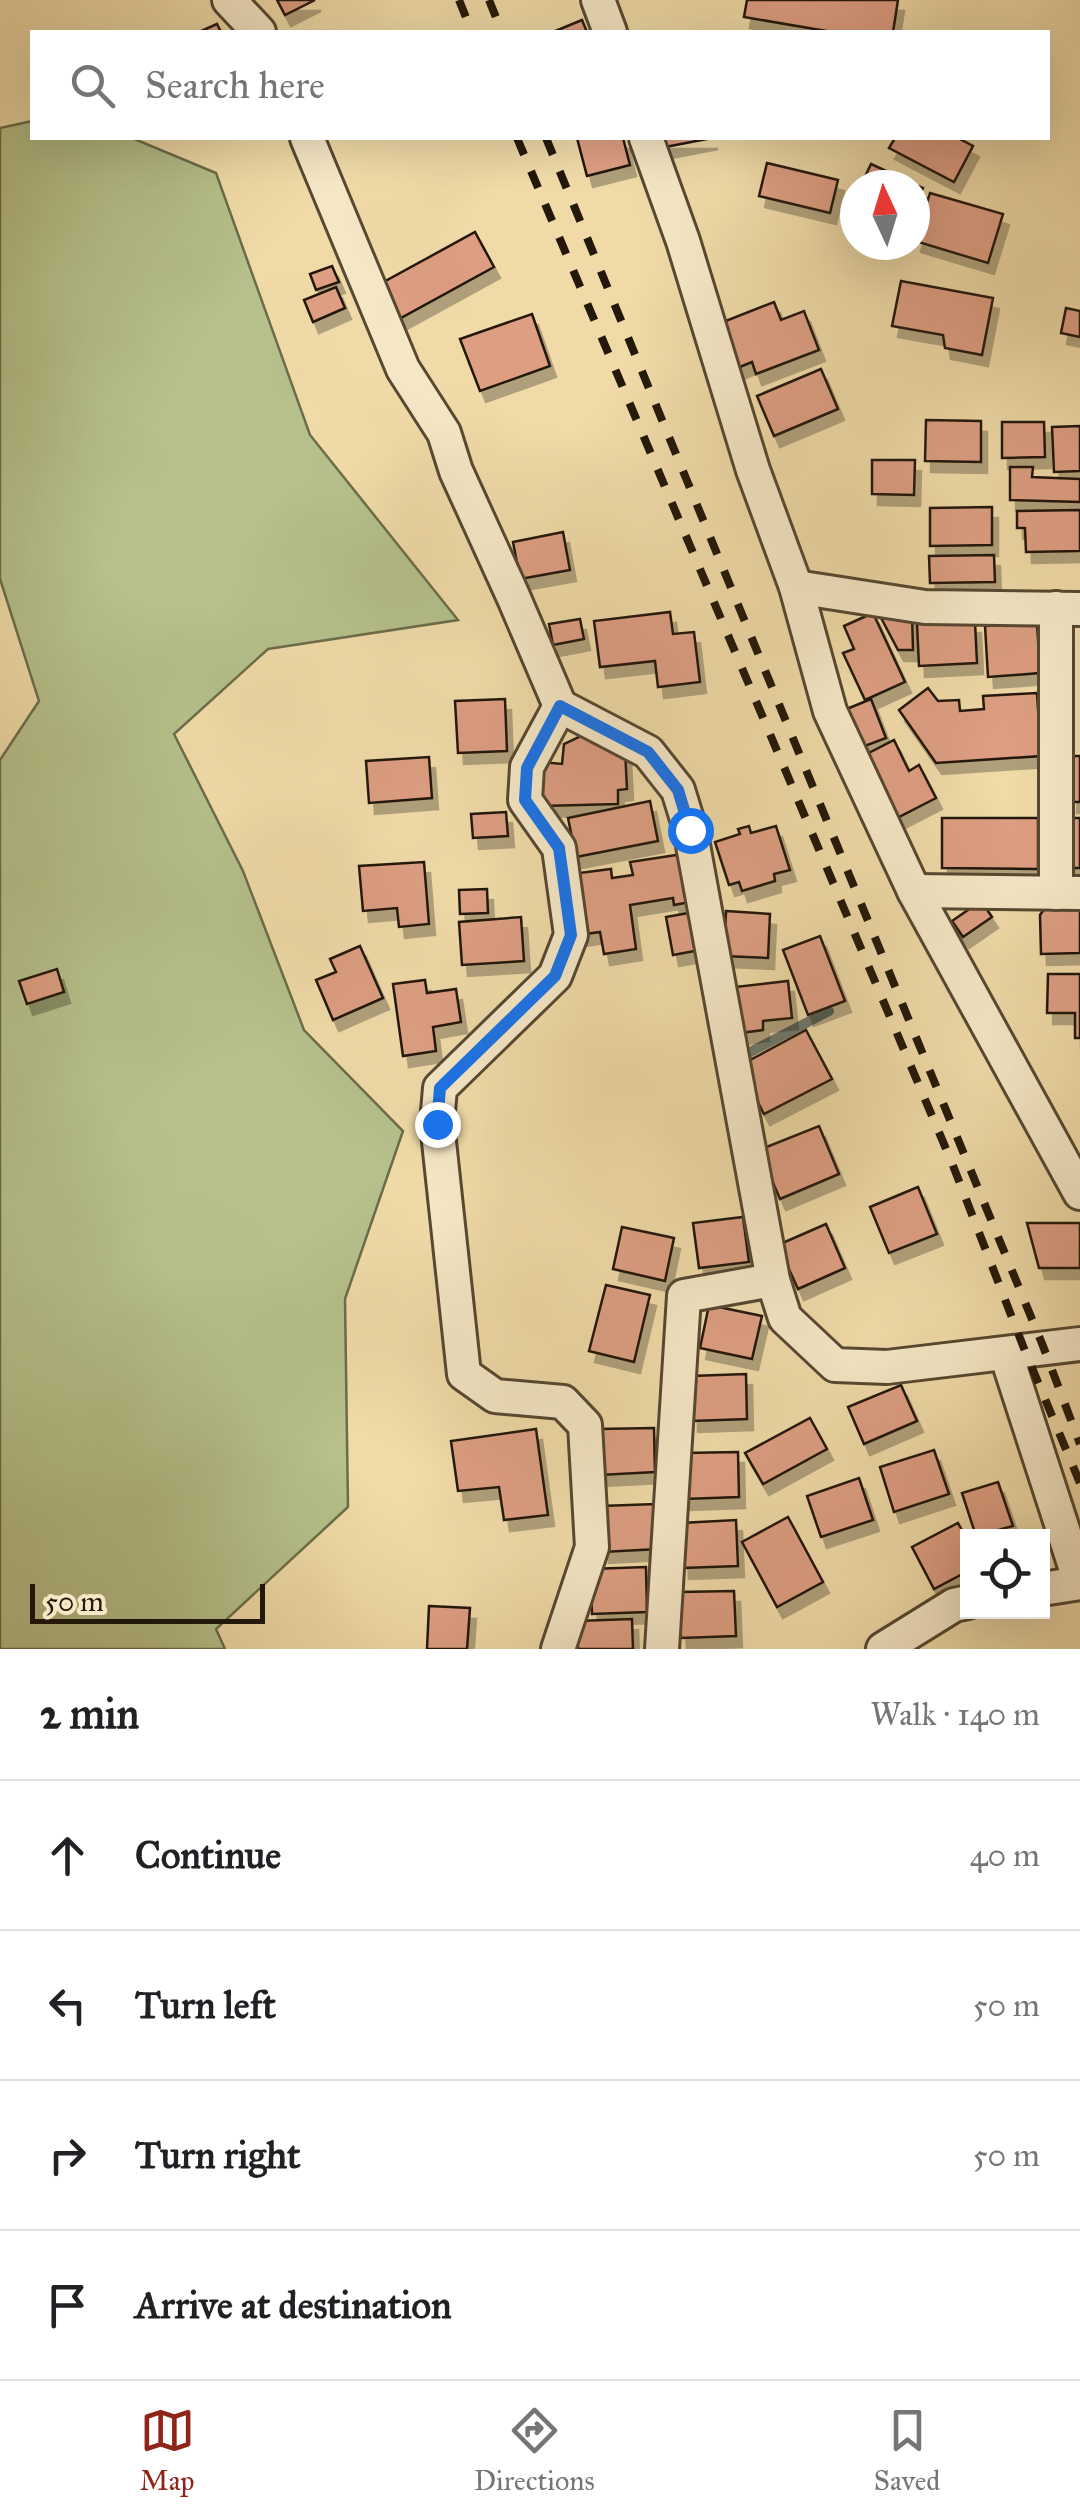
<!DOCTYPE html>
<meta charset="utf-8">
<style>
:root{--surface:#fff;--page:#f6f6f6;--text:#202124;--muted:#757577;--line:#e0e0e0;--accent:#8f2418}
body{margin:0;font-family:"IM FELL Great Primer",serif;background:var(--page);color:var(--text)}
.controls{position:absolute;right:30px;bottom:30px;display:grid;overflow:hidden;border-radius:0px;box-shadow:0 10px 40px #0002}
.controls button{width:90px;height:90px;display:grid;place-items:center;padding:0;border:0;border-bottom:2px solid var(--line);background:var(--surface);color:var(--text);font:50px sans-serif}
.compass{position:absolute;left:840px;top:170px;width:90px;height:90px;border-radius:50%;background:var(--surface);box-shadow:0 10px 40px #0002;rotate:356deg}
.scale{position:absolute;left:30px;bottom:25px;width:235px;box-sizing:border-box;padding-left:10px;border:5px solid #231809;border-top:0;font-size:28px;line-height:35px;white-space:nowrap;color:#231809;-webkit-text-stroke:8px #f5e7c6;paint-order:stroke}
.stop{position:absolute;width:30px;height:30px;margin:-22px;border:8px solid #1a73e8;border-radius:50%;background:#fff}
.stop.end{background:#1a73e8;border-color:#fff;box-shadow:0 2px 10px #0008}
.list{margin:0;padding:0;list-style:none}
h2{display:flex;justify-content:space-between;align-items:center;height:130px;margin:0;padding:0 40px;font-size:42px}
h2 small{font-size:32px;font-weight:400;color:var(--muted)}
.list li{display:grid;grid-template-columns:65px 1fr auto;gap:30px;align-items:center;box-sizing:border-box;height:150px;padding:0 40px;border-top:2px solid var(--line)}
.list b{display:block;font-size:38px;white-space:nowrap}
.list em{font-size:32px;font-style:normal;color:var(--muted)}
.icon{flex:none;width:55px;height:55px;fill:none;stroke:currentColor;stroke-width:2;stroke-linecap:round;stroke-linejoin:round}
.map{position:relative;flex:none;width:1080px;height:1649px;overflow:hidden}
.search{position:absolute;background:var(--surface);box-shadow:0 10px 40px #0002;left:30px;right:30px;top:30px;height:110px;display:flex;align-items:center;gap:25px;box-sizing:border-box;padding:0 35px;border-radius:0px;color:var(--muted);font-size:38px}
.sheet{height:730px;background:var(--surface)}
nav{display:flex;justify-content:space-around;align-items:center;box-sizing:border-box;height:140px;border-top:2px solid var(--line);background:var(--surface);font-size:28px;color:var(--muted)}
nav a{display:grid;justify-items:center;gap:5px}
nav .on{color:var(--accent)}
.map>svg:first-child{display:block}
.green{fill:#b5c08a;stroke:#6c6c4a;stroke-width:2.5}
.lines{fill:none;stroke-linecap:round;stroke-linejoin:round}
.stream{stroke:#6c796d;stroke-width:10}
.building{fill:#dd9e82;stroke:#231809;stroke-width:2.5;filter:url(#shadow)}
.street-casing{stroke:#564831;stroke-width:38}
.street{stroke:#f5e7c6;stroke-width:32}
.rail{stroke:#231809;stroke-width:8;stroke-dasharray:18 18;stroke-linecap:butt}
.route{stroke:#1a73e8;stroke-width:12}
</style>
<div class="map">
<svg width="1080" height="1649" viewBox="0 0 1080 1649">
<defs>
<filter id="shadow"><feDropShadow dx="6" dy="11" stdDeviation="0" flood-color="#0004"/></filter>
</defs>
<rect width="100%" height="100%" fill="#efdaa8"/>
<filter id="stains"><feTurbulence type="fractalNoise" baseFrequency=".002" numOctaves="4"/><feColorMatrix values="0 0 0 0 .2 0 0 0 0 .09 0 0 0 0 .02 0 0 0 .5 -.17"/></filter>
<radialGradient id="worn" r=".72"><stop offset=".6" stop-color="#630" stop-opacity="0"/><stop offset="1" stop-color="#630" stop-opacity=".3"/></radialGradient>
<!-- green -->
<path class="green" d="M32 121V138H132L216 173 310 435 458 620 268 649 174 734 243 871 304 1030 403 1131 345 1299 348 1507 216 1629 225 1649H0V760L39 701 0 579V128Z"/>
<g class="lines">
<!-- stream -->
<path class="stream" d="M737 1059 829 1011"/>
</g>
<!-- building -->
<g class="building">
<path d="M277 0H315L285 15Z"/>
<path d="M747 0H898L893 32H832L744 17Z"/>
<path d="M582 20 587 32H553Z"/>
<path d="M217 24 221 32H199Z"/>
<path d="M577 138H623L630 165 587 176Z"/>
<path d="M653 138H712L655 149Z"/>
<path d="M895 138H958L973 146 954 182 889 148Z"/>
<path d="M767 163 838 180 830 213 759 196Z"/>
<path d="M871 164 923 188 915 203V185H861Z"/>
<path d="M930 193 1003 214 988 263 915 241Z"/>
<path d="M475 232 494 267 399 319 380 284Z"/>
<path d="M332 266 339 282 316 290 310 274Z"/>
<path d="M901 281 993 298 982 355 945 348 943 335 892 326Z"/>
<path d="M336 287 345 308 313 322 304 300Z"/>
<path d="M774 302 781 320 804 311 819 350 756 374 752 362 735 369 718 324Z"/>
<path d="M1066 308 1080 311V337L1061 333Z"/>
<path d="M532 314 550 366 480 391 460 339Z"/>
<path d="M821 369 838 409 774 436 757 396Z"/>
<path d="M926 420 981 421V462L925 461Z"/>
<path d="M1002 422H1044L1045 457 1002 458Z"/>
<path d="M1080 426V471L1054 472 1052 427Z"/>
<path d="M872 460H915L914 495 872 494Z"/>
<path d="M1010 467H1033L1032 477 1080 479V502L1010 500Z"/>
<path d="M992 507V545L930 546V508Z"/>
<path d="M1080 510V551L1026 552 1025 528H1017V511Z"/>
<path d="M563 532 570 570 520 579 513 542Z"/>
<path d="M994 555 995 582 930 583 929 556Z"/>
<path d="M670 612 673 634 694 632 700 682 658 687 655 661 600 667 594 621Z"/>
<path d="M873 613 905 682 865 700 843 653 854 649 844 626Z"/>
<path d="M912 613 913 650H898L879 614Z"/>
<path d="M580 619 584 639 553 645 549 624Z"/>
<path d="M975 622 977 663 919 666 917 624Z"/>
<path d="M1037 623 1040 673 988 677 985 626Z"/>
<path d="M928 688 938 701 959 700 960 711 984 709 983 696 1037 693 1041 756 936 763 899 710Z"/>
<path d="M505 699 507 751 458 753 455 701Z"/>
<path d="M871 699 886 738 857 749 842 711Z"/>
<path d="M585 734 625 749 627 789 618 790V804L542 806 538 792 542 762 562 764 564 744Z"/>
<path d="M894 740 909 771 919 765 936 798 895 819 863 756Z"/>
<path d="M1073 756H1080V802H1071Z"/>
<path d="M429 757 432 798 369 803 366 761Z"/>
<path d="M650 801 658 841 576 857 568 818Z"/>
<path d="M506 812 508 836 473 838 471 814Z"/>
<path d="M942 818H1038V869L942 868Z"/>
<path d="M1068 818H1080V868H1070Z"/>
<path d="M749 826 751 833 776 826 790 870 774 874 775 881 742 891 739 882 729 885 715 842 740 834 738 829Z"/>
<path d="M683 854 690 902 674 905 673 898 630 905 636 949 604 954 600 932 579 935V873L611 869 612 878 633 875 630 862Z"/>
<path d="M424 862 429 924 399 927 397 908 363 911 359 866Z"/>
<path d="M487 889 488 913 460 914 459 890Z"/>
<path d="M981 901 992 917 963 937 952 921Z"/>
<path d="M1080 902V953L1041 954 1040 915 1048 904Z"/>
<path d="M726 911 770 914 768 958 724 956Z"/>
<path d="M694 912 700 950 673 955 666 917Z"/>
<path d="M521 917 524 961 462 965 459 922Z"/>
<path d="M820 936 845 1001 808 1015 783 950Z"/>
<path d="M360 946 383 998 333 1020 316 980 336 972 330 959Z"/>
<path d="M57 969 64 992 27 1004 19 981Z"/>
<path d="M1048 974H1080V1038H1075V1013H1047Z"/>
<path d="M425 980 427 993 456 989 461 1022 433 1027 436 1051 403 1056 393 984Z"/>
<path d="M788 981 792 1018 763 1021V1030L740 1033 735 987Z"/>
<path d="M806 1030 832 1079 764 1114 739 1066Z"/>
<path d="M819 1126 839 1174 780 1199 759 1150Z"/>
<path d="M918 1187 937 1234 889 1253 870 1207Z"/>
<path d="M743 1217 749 1262 699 1268 693 1223Z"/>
<path d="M1027 1223H1080V1268H1039Z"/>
<path d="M826 1224 845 1268 798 1289 778 1245Z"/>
<path d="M622 1227 674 1238 665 1281 613 1269Z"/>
<path d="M606 1285 650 1295 634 1362 589 1351Z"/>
<path d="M709 1305 762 1316 752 1359 700 1348Z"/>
<path d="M746 1374 747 1419 692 1421 691 1376Z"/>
<path d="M901 1385 917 1421 864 1444 848 1407Z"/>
<path d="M810 1418 827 1449 763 1484 745 1453Z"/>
<path d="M654 1428 655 1472 600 1475 598 1429Z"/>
<path d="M536 1429 548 1515 504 1520 499 1487 458 1491 451 1441Z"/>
<path d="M934 1450 949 1494 894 1512 880 1467Z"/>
<path d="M738 1452 739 1497 684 1499 683 1453Z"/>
<path d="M859 1478 873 1520 821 1537 807 1496Z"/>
<path d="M998 1482 1013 1526 976 1536 962 1493Z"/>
<path d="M656 1504 658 1549 603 1552 601 1506Z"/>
<path d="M788 1517 823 1582 777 1607 742 1542Z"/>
<path d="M736 1520 738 1566 683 1568 681 1523Z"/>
<path d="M958 1523 968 1541V1571L934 1589 912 1547Z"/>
<path d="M646 1567 647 1612 592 1614 590 1569Z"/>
<path d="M734 1591 736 1636 681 1638 679 1592Z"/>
<path d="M429 1606 470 1608 467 1649H427Z"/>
<path d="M632 1619 633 1649H578L577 1621Z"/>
</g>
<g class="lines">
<defs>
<g id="street">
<path d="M229 0 259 32"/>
<path d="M598 0 610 32"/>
<path d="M307 138 403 369 444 433 456 471 513 596 560 706 648 752 678 790 690 829 773 1280 785 1318 835 1365 887 1367 1080 1344"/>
<path d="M646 138 683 241 753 470 796 587 830 711 914 891 1080 1193"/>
<path d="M796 587 925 607 1080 609"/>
<path d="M1056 608V893"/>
<path d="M914 891 1080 893"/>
<path d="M1006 1354 1080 1582"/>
<path d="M1042 1589 1080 1583"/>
<path d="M558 1649 592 1547 585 1425 563 1402 495 1396 464 1374 437 1123 440 1088 555 976 571 935 559 848 525 800 527 767 560 706"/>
<path d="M662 1649 684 1296 773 1280"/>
<path d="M883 1649 954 1605 968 1602"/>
</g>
</defs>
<!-- street casing -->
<use href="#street" class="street-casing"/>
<!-- street -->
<use href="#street" class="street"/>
<!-- rail -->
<g class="rail">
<path d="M459 0 472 32"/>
<path d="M489 0 502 32"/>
<path d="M517 138 952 1163 1025 1351 1080 1483"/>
<path d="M546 138 1043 1346 1080 1444"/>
</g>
</g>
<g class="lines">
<!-- route -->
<path class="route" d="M437 1124 440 1088 555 976 571 935 559 848 525 800 527 768 560 706 648 752 678 790 690 830"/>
</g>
<rect width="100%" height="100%" filter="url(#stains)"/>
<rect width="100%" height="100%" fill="url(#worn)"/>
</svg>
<div class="controls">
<button><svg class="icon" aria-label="locate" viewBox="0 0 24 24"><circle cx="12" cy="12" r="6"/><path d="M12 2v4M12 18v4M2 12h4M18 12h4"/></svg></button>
</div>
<svg class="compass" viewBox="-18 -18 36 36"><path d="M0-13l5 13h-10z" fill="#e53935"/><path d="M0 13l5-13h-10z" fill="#757577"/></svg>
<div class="scale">50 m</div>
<div class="stop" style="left:690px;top:830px"></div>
<div class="stop end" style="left:437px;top:1124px"></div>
<div class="search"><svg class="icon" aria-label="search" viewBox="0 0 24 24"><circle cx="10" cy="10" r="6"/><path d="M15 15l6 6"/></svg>Search here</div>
</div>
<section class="sheet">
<h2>2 min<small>Walk · 140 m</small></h2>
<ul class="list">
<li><svg class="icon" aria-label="ahead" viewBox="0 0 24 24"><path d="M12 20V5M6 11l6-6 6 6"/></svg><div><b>Continue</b></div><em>40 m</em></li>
<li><svg class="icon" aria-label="left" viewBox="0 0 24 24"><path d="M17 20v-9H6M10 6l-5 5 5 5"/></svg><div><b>Turn left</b></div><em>50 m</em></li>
<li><svg class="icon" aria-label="right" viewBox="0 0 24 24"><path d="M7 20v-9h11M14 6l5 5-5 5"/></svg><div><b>Turn right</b></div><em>50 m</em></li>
<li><svg class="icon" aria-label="arrive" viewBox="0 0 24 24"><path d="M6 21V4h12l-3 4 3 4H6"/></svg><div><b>Arrive at destination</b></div></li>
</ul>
</section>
<nav>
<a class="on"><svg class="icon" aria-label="map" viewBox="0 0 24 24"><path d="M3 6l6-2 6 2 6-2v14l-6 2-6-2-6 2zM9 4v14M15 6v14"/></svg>Map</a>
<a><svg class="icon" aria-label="directions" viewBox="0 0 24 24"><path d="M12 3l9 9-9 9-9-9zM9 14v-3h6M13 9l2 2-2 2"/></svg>Directions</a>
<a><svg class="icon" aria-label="saved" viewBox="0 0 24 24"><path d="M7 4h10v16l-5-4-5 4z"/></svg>Saved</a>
</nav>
